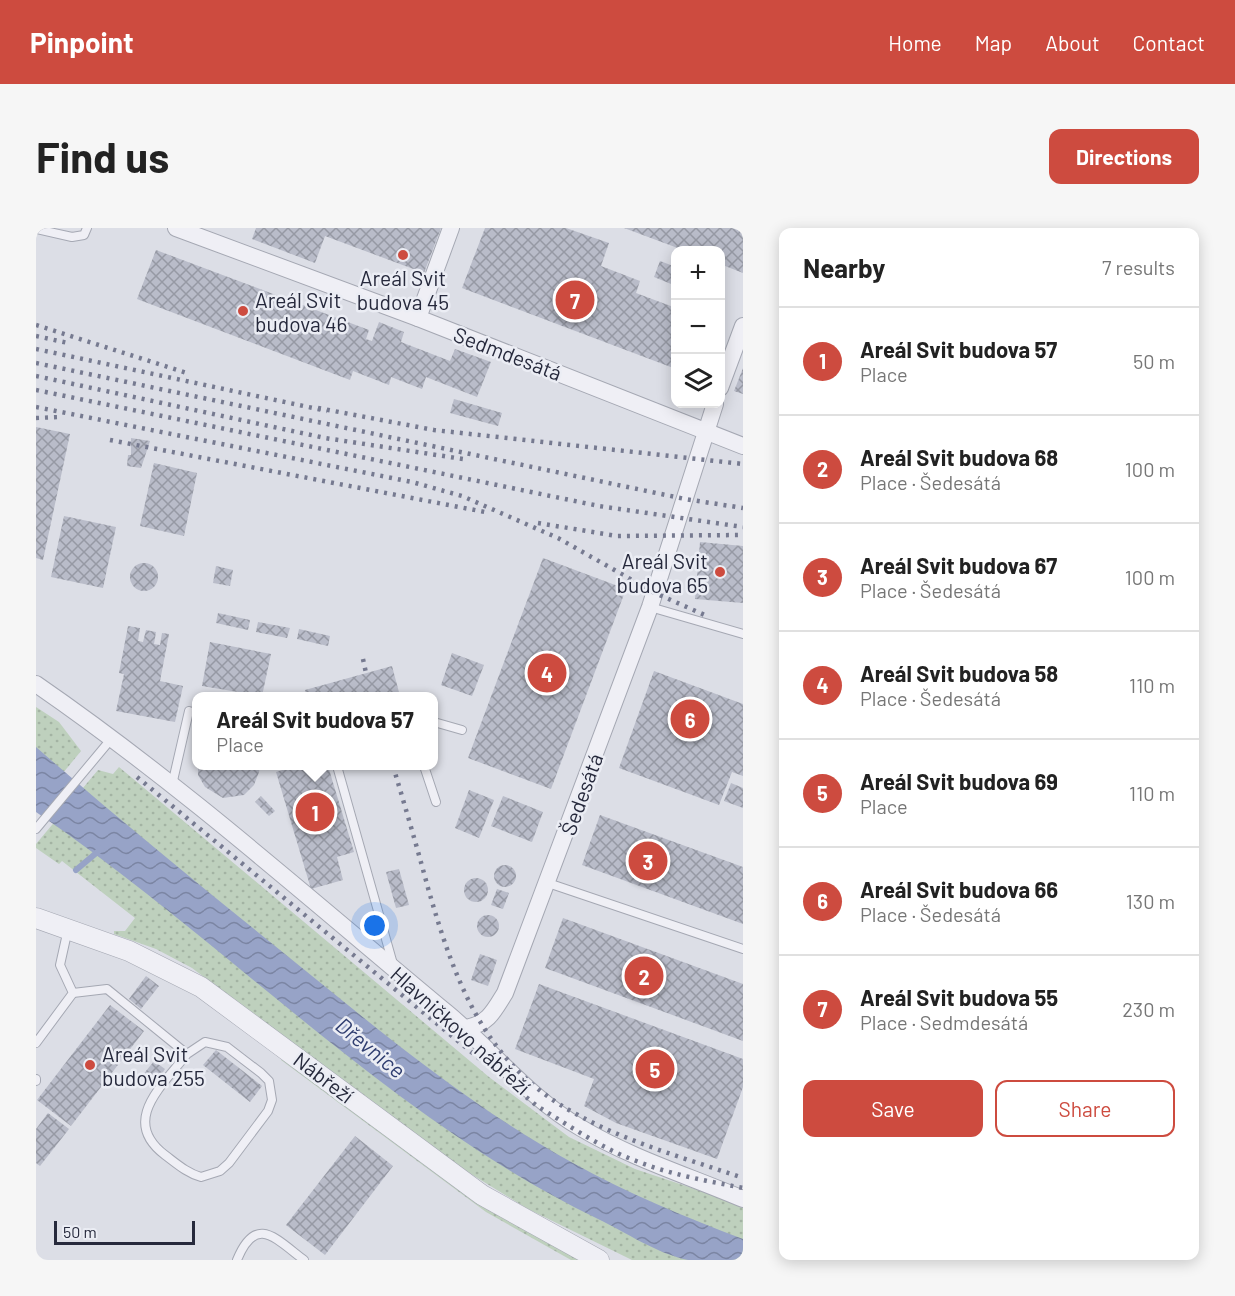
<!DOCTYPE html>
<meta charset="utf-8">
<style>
:root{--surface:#fff;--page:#f6f6f6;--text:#222;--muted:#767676;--line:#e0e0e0;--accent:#cd4b3f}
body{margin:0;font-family:Barlow,sans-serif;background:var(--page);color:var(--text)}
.controls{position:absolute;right:18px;top:18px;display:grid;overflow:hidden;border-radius:12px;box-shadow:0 3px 15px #0003}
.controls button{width:54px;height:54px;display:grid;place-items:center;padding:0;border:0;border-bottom:2px solid var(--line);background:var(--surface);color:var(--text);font:30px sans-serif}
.scale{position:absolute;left:18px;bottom:15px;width:141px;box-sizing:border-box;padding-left:6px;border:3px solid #26293c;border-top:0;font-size:16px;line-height:21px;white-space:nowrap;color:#26293c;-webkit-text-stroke:4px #ebedf4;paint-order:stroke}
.you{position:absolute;left:339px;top:698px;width:21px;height:21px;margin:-15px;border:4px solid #fff;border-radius:50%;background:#1a73e8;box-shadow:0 0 0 9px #1a73e833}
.badge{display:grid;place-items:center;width:39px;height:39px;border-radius:50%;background:var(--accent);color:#fff;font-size:20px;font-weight:700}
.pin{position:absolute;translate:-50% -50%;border:3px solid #fff;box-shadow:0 2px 6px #0006}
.popup{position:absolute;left:156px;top:464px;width:246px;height:78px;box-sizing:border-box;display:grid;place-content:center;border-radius:12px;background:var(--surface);filter:drop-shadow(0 2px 4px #0005);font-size:20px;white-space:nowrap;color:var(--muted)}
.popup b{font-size:22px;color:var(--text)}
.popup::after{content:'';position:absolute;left:50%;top:100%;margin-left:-12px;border:12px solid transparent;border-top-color:var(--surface)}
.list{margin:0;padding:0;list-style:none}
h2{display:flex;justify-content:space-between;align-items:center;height:78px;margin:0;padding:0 24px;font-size:26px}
h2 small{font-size:20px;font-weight:400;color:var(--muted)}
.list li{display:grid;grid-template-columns:39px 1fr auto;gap:18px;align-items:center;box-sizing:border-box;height:108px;padding:0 24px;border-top:2px solid var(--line)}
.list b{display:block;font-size:22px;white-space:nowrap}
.list p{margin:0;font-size:20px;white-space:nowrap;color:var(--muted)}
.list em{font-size:20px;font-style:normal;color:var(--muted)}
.actions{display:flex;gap:12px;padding:18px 24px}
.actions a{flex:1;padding:14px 0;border:2px solid var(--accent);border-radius:12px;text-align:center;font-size:21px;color:var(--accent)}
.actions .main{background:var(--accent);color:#fff}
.icon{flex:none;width:33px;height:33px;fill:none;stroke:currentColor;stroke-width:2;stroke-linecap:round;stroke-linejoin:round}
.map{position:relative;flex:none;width:707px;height:1032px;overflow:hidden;border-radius:12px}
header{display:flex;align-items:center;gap:36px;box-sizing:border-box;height:84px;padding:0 30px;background:var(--accent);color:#fff}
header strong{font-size:28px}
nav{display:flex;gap:33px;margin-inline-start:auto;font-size:21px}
.intro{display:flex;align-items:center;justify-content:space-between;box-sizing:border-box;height:144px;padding:0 36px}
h1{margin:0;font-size:42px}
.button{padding:15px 27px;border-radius:12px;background:var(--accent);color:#fff;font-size:21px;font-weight:700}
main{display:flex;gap:36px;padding:0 36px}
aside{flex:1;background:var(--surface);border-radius:12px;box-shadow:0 3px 15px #0003}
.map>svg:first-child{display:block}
.grass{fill:url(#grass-dots)}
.water{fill:url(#water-waves)}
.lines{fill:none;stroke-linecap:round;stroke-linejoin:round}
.stream{stroke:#97a3c7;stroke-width:6}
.building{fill:url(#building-cross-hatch)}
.service-casing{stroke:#a5a8b3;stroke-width:10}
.minor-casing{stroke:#a5a8b3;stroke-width:18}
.tertiary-casing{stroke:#a5a8b3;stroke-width:21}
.service{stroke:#efeff5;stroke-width:8}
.minor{stroke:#efeff5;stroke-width:16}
.tertiary{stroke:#efeff5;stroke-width:20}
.rail{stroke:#767a90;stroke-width:4.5;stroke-dasharray:3 6;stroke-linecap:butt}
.poi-dot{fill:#cd4b3f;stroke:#ebedf4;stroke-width:2}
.labels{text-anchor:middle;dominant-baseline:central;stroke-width:5;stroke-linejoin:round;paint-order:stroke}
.poi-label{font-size:21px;fill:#26293c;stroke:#ebedf4;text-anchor:start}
.street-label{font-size:21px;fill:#26293c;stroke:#ebedf4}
.water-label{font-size:22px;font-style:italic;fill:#303e70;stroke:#ebedf4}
</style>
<header>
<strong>Pinpoint</strong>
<nav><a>Home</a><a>Map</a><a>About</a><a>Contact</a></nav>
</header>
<div class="intro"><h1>Find us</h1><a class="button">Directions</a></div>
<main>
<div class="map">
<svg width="707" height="1032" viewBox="0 0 707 1032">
<defs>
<pattern id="grass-dots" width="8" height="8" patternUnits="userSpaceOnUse" patternTransform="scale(1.5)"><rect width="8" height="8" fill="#bed0bd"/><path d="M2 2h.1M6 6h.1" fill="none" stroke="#a3b3a3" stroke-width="1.8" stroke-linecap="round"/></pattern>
<pattern id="water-waves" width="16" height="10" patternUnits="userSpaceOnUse" patternTransform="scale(1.5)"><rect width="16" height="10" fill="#97a3c7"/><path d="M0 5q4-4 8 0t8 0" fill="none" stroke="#7b85a3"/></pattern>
<pattern id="building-cross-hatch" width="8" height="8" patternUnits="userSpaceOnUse" patternTransform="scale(1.5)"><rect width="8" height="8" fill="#b9bcc9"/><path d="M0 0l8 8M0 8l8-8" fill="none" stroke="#9699a4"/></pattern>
</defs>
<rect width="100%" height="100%" fill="#dcdee6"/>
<!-- grass -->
<g class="grass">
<path d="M0 479 23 494 45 523 0 578Z"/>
<path d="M83 539 453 849 533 909 599 941 707 977V1032H596L492 981 404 927 156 740 120 721 78 706V703H89L99 690 26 633 23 636 0 620V616L62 542 77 546Z"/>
<path d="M251 829 544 1032H535L450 984 245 832Z"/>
</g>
<!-- water -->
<path class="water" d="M0 519C80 589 161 655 244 722 338 798 431 877 537 935 591 965 649 989 707 1011V1032C690 1032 669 1032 652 1032 622 1026 589 1004 562 991 352 889 191 714 0 584Z"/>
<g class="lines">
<!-- stream -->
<path class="stream" d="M40 642 65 621"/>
</g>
<!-- building -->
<g class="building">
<path d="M220 0H405L388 45 289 8 279 35 216 11Z"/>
<path d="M449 0H530L573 15 565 38 604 53 600 65 640 80V141L426 60Z"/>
<path d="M588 0H696L707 4V45L684 36V22H647Z"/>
<path d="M120 22 333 102 330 111 336 113 343 94 368 104 365 114 414 133 419 121 455 134 441 169 390 149 386 161 355 149 353 157 317 143 314 152 101 71Z"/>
<path d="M624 33 640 39V58L618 49Z"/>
<path d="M707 140V166L698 163Z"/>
<path d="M418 171 466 185 462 198 414 185Z"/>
<path d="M0 199 34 206 7 332 0 330Z"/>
<path d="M95 210 114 213 105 240 91 238 92 227H95Z"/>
<path d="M118 235 161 245 148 308 104 298Z"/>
<path d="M28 288 80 299 67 360 15 349Z"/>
<path d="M664 314 707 318V375L659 371Z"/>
<path d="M507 330 590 361 515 561 432 530Z"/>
<circle cx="108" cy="349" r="14"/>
<path d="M180 338 197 342 194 358 177 355Z"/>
<path d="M182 385 214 392 212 402 180 395Z"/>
<path d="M222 394 254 400 251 410 220 404Z"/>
<path d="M92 398 104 400 102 413 107 414 110 402 120 404 118 416 124 417 126 405 133 406 124 453 147 458 139 494 80 483 88 446 83 445Z"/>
<path d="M263 401 294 408 292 418 261 411Z"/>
<path d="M174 414 235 426 226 468 166 458Z"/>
<path d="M416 425 448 437 436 468 405 457Z"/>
<path d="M356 438 364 468H271L269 462Z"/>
<path d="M618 443 707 476V548L696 544 683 577 583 540Z"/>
<path d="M162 538H224L223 544 218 557 208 567 187 570 169 559 162 547Z"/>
<path d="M260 538H292L318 624 301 629 307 652 275 661 240 544Z"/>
<path d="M695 555 707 560V580L688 573Z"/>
<path d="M433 562 458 572 443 610 419 600Z"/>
<path d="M225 568 239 583 233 588 219 574Z"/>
<path d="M467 568 507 584 496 614 455 598Z"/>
<path d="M564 587 707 639V696L546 637Z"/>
<circle cx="469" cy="648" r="11"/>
<path d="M363 641 373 677 360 680 350 644Z"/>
<circle cx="440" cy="662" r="12"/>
<path d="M461 661 473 665 467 681 455 677Z"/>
<circle cx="452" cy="698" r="11"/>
<path d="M527 690 707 756V813L509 740Z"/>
<path d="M444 726 461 732 452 758 435 752Z"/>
<path d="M110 748 123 758 105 781 93 771Z"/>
<path d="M503 756 707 831V859L681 931 580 895 548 878 558 851 479 821Z"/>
<path d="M74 777 108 803 35 898 1 872Z"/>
<path d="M180 822 226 858 214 874 167 837Z"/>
<path d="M118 833 129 841 118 857 106 848Z"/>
<path d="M12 885 33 901 4 938 0 935V901Z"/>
<path d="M319 908 357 938 289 1027 250 997Z"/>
</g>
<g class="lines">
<defs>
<g id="service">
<path d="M0 1 36 9 48 7 51 0"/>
<path d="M614 379 707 406"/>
<path d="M398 494 426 502"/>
<path d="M301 538 357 736"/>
<path d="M388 538 400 574"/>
<path d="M136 557 153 483 160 485"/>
<path d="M0 601 76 510"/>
<path d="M512 655 707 721"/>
<path d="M37 765 71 761 151 826C126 858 84 893 129 927 141 936 151 945 165 949L184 943 193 935 232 883 236 872 233 853 225 845 191 819 169 814 151 826"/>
<path d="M0 815 37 765 24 737 32 701"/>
<path d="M0 851V853"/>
<path d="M201 1032C220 986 239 1010 268 1032"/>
</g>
<g id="minor">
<path d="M140 0 382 90 707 218"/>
<path d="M382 90 415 0"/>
<path d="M684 160 707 98"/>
<path d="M0 456C145 556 276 673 411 785 457 823 493 870 545 900 595 930 653 948 707 971"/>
<path d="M430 800C452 796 458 783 469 765L614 379 679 176"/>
</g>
<path id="tertiary" d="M0 690 93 723 165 759 446 967 563 1032"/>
</defs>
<!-- service casing -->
<use href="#service" class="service-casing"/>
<!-- minor casing -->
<use href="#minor" class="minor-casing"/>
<!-- tertiary casing -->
<use href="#tertiary" class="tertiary-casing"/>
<!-- service -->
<use href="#service" class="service"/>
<!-- minor -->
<use href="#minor" class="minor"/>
<!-- tertiary -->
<use href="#tertiary" class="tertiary"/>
<!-- rail -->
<g class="rail">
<path d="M0 97 154 146"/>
<path d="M0 108 32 115"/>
<path d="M0 121 291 183"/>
<path d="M0 135 649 271 707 280"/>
<path d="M0 148 289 210 427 231"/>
<path d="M0 162 563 278 707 299"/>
<path d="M0 179 376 254 426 268 522 310 619 365 671 388"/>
<path d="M282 180 398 202 707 236"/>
<path d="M0 190 24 189"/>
<path d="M74 212 449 284"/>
<path d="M502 295 581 308 707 307"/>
<path d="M327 431 330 445"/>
<path d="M357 538C369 578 381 619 392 660 419 754 449 838 542 887 593 915 652 931 707 950"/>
<path d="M101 549 501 878C534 898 566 921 603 934 636 947 672 953 707 960"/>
</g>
</g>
<!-- markers -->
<g class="poi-dot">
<circle cx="367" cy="27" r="6"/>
<circle cx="207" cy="83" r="6"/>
<circle cx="684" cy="344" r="6"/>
<circle cx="54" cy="837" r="6"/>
</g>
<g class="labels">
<!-- poi labels -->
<g class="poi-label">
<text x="367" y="49" text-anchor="middle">Areál Svit<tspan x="367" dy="24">budova 45</tspan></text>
<text x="219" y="71">Areál Svit<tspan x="219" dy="24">budova 46</tspan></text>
<text x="672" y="332" text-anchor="end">Areál Svit<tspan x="672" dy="24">budova 65</tspan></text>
<text x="66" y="825">Areál Svit<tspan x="66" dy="24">budova 255</tspan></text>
</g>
<!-- street labels -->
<g class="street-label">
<text transform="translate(472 125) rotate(21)">Sedmdesátá</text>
<text transform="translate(545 566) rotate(-70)">Šedesátá</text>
<text transform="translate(425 802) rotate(42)">Hlavničkovo nábřeží</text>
<text transform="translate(288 849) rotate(37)">Nábřeží</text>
</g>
<!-- water labels -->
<g class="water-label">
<text transform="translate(335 819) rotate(39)">Dřevnice</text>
</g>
</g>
</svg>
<div class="controls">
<button>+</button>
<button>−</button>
<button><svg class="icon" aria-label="layers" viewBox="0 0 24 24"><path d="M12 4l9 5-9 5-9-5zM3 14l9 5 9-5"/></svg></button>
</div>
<div class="scale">50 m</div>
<div class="you"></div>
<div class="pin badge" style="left:279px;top:584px">1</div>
<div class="popup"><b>Areál Svit budova 57</b>Place</div>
<div class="pin badge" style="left:608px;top:748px">2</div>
<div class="pin badge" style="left:612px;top:633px">3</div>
<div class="pin badge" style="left:511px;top:445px">4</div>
<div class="pin badge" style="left:619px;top:841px">5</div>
<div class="pin badge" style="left:654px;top:491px">6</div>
<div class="pin badge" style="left:539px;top:72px">7</div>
</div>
<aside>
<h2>Nearby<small>7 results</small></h2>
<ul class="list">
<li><span class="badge">1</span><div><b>Areál Svit budova 57</b><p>Place</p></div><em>50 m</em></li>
<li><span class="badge">2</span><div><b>Areál Svit budova 68</b><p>Place · Šedesátá</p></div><em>100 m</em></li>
<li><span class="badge">3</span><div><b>Areál Svit budova 67</b><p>Place · Šedesátá</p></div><em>100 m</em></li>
<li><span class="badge">4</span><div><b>Areál Svit budova 58</b><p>Place · Šedesátá</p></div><em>110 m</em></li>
<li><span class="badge">5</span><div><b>Areál Svit budova 69</b><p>Place</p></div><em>110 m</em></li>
<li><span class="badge">6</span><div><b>Areál Svit budova 66</b><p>Place · Šedesátá</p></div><em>130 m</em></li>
<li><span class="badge">7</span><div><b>Areál Svit budova 55</b><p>Place · Sedmdesátá</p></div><em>230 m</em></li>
</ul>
<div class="actions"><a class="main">Save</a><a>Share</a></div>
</aside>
</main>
